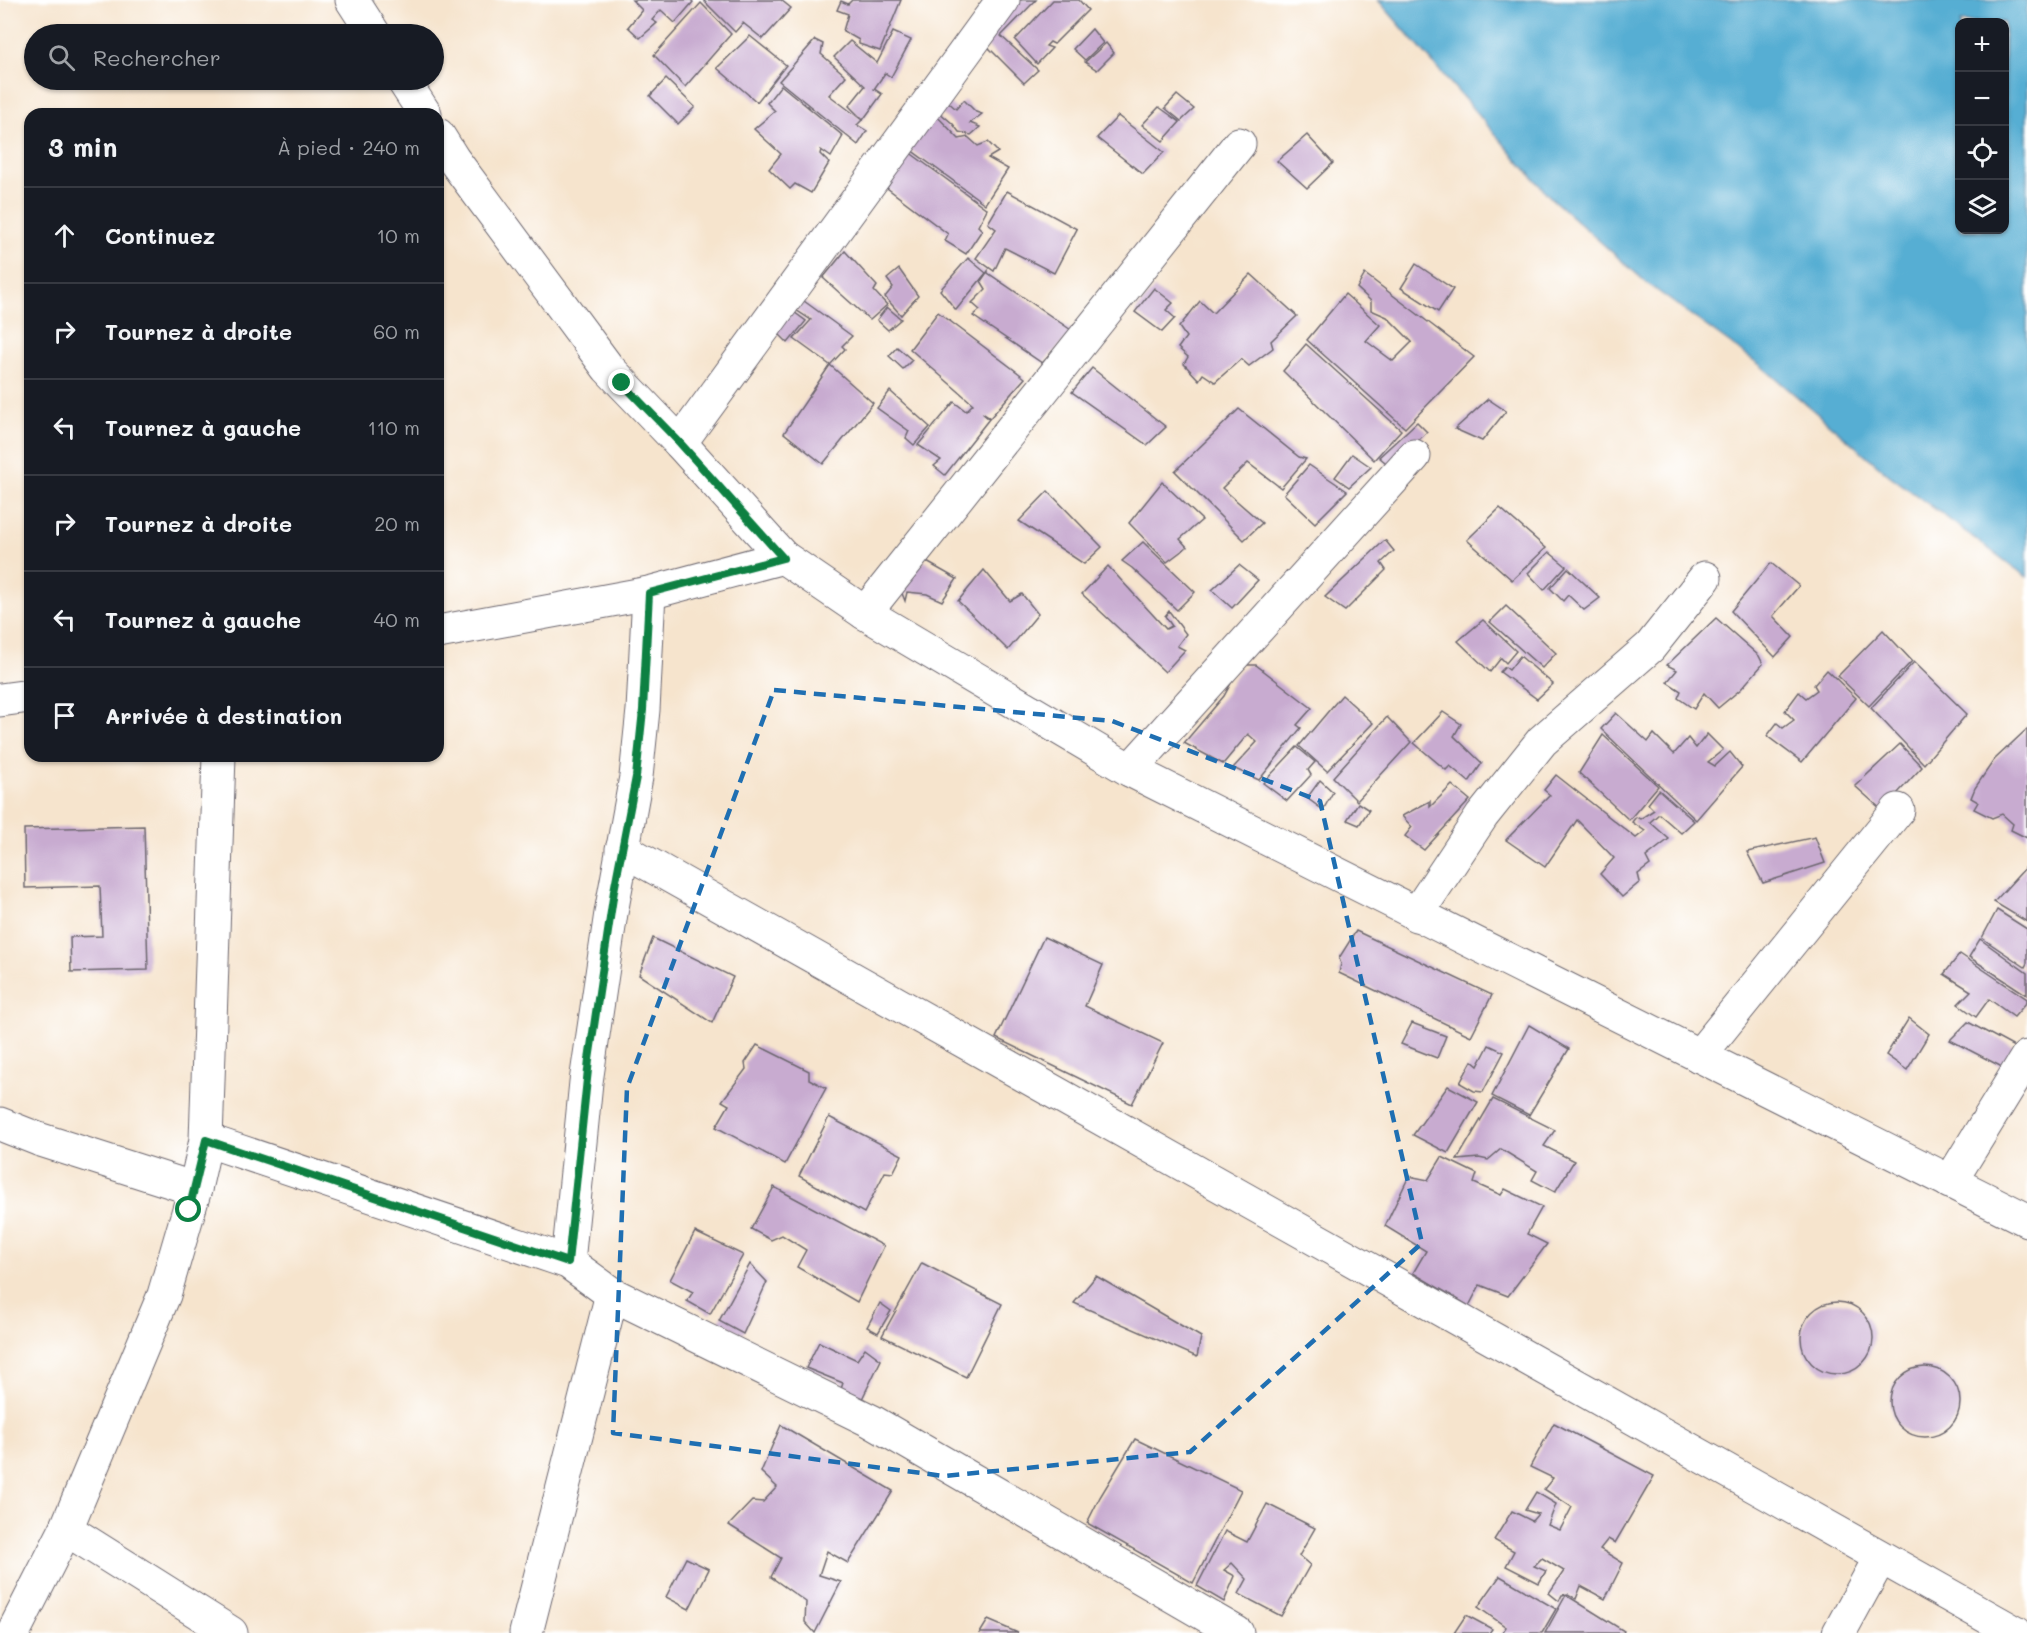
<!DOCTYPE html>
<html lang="fr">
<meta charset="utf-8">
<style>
:root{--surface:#171b24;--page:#20242c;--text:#f1f3f6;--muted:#9ea1a6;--line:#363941}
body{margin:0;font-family:Mali,sans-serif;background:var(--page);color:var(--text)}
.controls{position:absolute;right:18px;top:18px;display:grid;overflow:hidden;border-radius:12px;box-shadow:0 2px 4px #0004}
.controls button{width:54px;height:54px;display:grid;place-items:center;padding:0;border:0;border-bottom:2px solid var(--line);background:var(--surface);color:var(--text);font:30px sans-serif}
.stop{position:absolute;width:18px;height:18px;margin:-14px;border:4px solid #0b8043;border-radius:50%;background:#fff}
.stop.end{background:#0b8043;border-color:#fff;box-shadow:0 2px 6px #0008}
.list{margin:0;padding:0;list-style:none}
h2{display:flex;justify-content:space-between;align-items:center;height:78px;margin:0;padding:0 24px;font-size:26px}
h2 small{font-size:20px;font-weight:400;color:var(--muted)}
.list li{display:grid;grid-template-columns:39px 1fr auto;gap:18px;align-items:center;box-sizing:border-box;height:96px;padding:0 24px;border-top:2px solid var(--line)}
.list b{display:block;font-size:22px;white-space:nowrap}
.list em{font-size:20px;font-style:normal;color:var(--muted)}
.icon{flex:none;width:33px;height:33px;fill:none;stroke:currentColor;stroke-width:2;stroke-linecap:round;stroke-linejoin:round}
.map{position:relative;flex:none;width:2027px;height:1633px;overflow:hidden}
.search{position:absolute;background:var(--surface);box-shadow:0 2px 4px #0004;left:24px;top:24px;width:420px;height:66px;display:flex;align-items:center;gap:15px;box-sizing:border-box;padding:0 21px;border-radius:33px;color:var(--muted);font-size:22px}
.panel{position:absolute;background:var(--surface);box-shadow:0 2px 4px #0004;left:24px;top:108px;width:420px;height:654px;border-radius:18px}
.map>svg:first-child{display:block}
.water{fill:#56aed3;stroke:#3c6887;stroke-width:1.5;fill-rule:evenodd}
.building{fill:#c8abd0}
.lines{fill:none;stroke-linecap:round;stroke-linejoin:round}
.minor-casing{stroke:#6c666e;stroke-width:35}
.minor{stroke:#fff;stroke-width:33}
.route{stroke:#0b8043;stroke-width:8}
.marked{fill:none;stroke:#1f6fb2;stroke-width:4.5;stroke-dasharray:12 8;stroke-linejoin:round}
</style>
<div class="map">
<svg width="2027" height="1633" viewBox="0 0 2027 1633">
<rect width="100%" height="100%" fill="#fff"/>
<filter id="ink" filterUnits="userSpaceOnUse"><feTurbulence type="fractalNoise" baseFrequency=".0167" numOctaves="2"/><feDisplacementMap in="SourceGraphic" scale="12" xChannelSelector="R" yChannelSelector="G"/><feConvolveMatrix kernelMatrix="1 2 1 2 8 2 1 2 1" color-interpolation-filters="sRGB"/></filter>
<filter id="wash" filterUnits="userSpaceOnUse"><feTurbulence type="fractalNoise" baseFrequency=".008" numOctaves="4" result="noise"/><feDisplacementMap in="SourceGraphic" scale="24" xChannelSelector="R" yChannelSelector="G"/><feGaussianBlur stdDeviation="1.35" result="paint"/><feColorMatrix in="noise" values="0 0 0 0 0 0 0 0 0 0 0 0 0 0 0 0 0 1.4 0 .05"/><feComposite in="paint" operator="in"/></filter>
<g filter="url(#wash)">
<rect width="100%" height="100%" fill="#f6e4cd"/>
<!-- water -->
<path class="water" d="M1378 0H2027V577L1889 475 1760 365 1648 284 1551 198ZM1960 22H2004V230H1960Z"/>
<g id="blocks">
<!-- building -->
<g class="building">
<path d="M632 0H691L693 2 675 23 661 10 652 20 657 23 640 38 628 27 642 10Z"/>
<path d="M703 0H781L791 8 763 39 743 23 735 32Z"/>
<path d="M852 0H901L880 51 859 44V40L843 31 848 14 837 10 841 1 848 4Z"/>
<path d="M1015 0H1036L1001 36 1038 70 1024 83 980 39Z"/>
<path d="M1053 0H1079L1088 10 1054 44 1050 42 1046 46 1052 48 1037 64 1015 40Z"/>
<path d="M701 3 731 34 685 87 654 55Z"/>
<path d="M1092 29 1103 43 1085 60 1073 49Z"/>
<path d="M893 32 911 40 891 77 885 73 874 89 882 94 863 120 849 106 865 86 834 57 850 41 877 63Z"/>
<path d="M750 36 786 65 757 102 717 68Z"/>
<path d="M815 40 823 44 821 54 846 76 829 95 862 120 857 125 867 131 858 145 779 81Z"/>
<path d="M1106 43 1114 53 1097 70 1085 62Z"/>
<path d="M666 79 695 107 678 124 650 96Z"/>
<path d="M781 85 843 136 831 157 821 150 820 154 829 163 811 193 795 184 790 189 769 169 781 154 754 129 775 111 767 103Z"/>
<path d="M1177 95 1194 109 1181 121 1165 108Z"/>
<path d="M945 99 956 109 964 100 976 112 982 114 970 123 980 127 971 135 959 132 953 124 938 111Z"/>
<path d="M1159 107 1180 122 1163 141 1142 125Z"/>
<path d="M934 113 959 139 968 137 978 146 988 142 998 152 988 158 1008 169 985 204 907 147Z"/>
<path d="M1118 116 1164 152 1143 174 1097 138Z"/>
<path d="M1307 135 1333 163 1307 188 1277 161Z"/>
<path d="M909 152 987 209 978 226 982 230 966 254 945 241 948 234 887 188Z"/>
<path d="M1007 191 1077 229 1054 273 1005 248 994 271 976 258 996 229 988 223Z"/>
<path d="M845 251 877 286 874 291 887 305 870 320 823 278Z"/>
<path d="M968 258 986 273 956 310 940 290Z"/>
<path d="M1416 264 1453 289 1438 312 1401 288Z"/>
<path d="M899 269 918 296 901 315 885 297 893 287 887 279Z"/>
<path d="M988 271V273L1074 332 1042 363 973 316 980 310 972 303 986 289 981 281Z"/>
<path d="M1251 274 1297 316 1271 341 1273 348 1249 366 1241 359 1215 382 1203 374 1199 380 1184 364 1188 357 1178 348 1186 337 1179 327 1200 301 1213 313Z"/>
<path d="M1365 274 1474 357 1405 428 1307 340 1345 294 1380 325 1366 341 1393 361 1412 342 1387 317 1371 310V301L1357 288Z"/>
<path d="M1154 288 1173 303 1166 310 1175 318 1162 332 1135 312Z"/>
<path d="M804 301 852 336 842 346 845 349 830 365 794 339 811 320 796 310Z"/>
<path d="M787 307 806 321 788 343 772 327Z"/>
<path d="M887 307 901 319 888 330 877 320Z"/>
<path d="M938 312 1025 378 990 418 982 413 989 419 945 475 934 466 941 460 918 445 954 402 966 411 973 404 910 349Z"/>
<path d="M1306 344 1401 430 1374 460 1283 371Z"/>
<path d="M897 347 912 360 903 369 889 356Z"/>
<path d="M830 365 873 403 823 464 784 433Z"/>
<path d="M1092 368 1166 427 1147 445 1072 392Z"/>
<path d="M890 391 930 427 914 445 906 438 909 431 877 408Z"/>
<path d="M1488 399 1506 411 1482 441 1455 429Z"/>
<path d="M1239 409 1299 457 1306 459 1281 488 1248 463 1222 488 1262 523 1244 540 1175 471Z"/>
<path d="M1417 422 1427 432 1391 467 1379 457Z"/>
<path d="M1352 454 1371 467 1349 487 1335 477Z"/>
<path d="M1309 465 1347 491 1315 523 1284 494Z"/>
<path d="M1162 482 1202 520 1180 539 1187 547 1167 562 1129 523Z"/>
<path d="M1048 491 1102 547 1084 564 1019 521Z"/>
<path d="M1500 508 1546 548 1512 580 1467 540Z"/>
<path d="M1385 540 1394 551 1381 563 1386 570 1345 611 1325 597Z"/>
<path d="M1143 542 1195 592 1177 610 1132 568 1122 561Z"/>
<path d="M1549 552 1566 566 1544 590 1528 573Z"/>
<path d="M925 561 957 579 942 601 927 594 907 592 905 601 898 583Z"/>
<path d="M1771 563 1799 586 1773 616 1793 637 1775 657 1731 611Z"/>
<path d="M1239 565 1258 580 1232 608 1212 590Z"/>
<path d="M1108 566 1166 629 1172 626 1165 616 1169 611 1186 634 1177 646 1185 650 1165 672 1082 594Z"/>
<path d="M1568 568 1600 598 1584 610 1568 595 1563 601 1550 588Z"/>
<path d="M984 570 1010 601 1022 594 1038 614 1008 650 958 601Z"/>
<path d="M1506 606 1556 653 1542 668 1490 622Z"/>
<path d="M1716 618 1759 656 1763 664 1741 689 1718 708 1704 693 1694 709 1678 698 1681 691 1667 682 1677 670 1667 665Z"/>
<path d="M1483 620 1516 651 1506 663 1501 658 1490 672 1458 641Z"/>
<path d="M1883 630 1912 661 1869 706 1838 676Z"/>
<path d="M1520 656 1553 684 1537 699 1500 672 1505 667 1509 670Z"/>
<path d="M1914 662 1967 714 1924 764 1871 708Z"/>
<path d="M1247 665H1256L1312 708 1297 725 1301 728 1259 780 1233 768 1257 742 1248 734 1223 764 1184 743 1224 696 1235 676Z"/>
<path d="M1827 670 1856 698 1802 762 1767 736 1777 723 1783 728 1794 720 1785 711 1799 692 1806 698 1817 690 1814 685Z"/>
<path d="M1342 695 1373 723 1327 771 1299 746Z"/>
<path d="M1443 712 1461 724 1454 736 1482 763 1469 782 1450 766 1446 770 1414 743Z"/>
<path d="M1616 713 1648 742 1654 734 1674 754 1688 738 1696 748 1707 734 1723 750 1708 762 1715 766 1730 752 1742 767 1696 820 1601 729Z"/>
<path d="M1387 717 1411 742 1357 801 1333 777Z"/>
<path d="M2027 729V838L2011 830 2013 824 2002 814 1992 818 1974 809 1978 802 1971 798 1975 788 1994 760Z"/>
<path d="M1603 735 1658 786 1629 820 1579 773Z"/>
<path d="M1900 744 1922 767 1882 810 1855 786Z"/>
<path d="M1297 747 1315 762 1308 770 1311 775 1287 801 1263 783Z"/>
<path d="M1556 775 1636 838 1645 831 1632 822 1636 817 1640 819 1654 810 1648 804 1659 790 1694 821 1681 833 1659 814 1650 822 1669 839 1646 857 1650 865 1638 874 1640 882 1622 897 1600 874 1614 858 1577 820 1545 867 1506 840 1550 795 1544 790Z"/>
<path d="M1320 780 1333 792 1323 810 1307 798Z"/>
<path d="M1452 785 1470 800 1424 850 1405 836 1412 827 1402 816 1430 801V807Z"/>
<path d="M1358 803 1369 810 1359 825 1347 820Z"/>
<path d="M144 826 148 970 71 972 70 937 102 936 100 886 25 888 24 829Z"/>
<path d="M1815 837 1825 863 1763 883 1747 852Z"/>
<path d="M2027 866V922L1994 902Z"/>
<path d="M1997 910 2027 929V963L2025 967 1982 938Z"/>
<path d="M1356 931 1492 995 1471 1036 1339 973 1341 964 1339 958Z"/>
<path d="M1044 937 1103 965 1085 1006 1163 1043 1132 1104 996 1038Z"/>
<path d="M653 938 733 977 712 1023 639 975Z"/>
<path d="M1980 939 2027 973V995L1969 957Z"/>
<path d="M1960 954 2027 999V1002L2014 1017 1989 999 1976 1017 1958 1004 1971 991 1944 974Z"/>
<path d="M1909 1018 1929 1034 1907 1070 1886 1055Z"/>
<path d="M1968 1022 2016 1048 2002 1067 1950 1040Z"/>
<path d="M1412 1023 1446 1036 1437 1058 1401 1044Z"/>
<path d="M1529 1025 1569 1049 1529 1115 1492 1096Z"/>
<path d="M757 1045 809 1071V1079L826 1088 785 1164 716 1127 729 1105 722 1101 746 1069 745 1063Z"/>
<path d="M1489 1045 1504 1052 1483 1092 1474 1091 1460 1083 1472 1061 1478 1066Z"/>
<path d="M1448 1086 1478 1102 1448 1153 1413 1135Z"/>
<path d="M1493 1099 1555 1130 1544 1146 1574 1161 1555 1192 1532 1180 1537 1171 1501 1149 1488 1160 1479 1158 1457 1160Z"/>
<path d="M829 1117 902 1155 893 1173 885 1172 864 1213 799 1176Z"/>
<path d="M1442 1157 1477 1174 1474 1183 1501 1195 1505 1189 1542 1207 1527 1234 1547 1244 1508 1296 1480 1285 1469 1306 1413 1273 1426 1251 1385 1226 1409 1176 1428 1180Z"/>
<path d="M774 1187 884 1246 857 1302 797 1267 806 1250 782 1235 771 1240 751 1229Z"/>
<path d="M695 1232 743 1255 710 1314 687 1301 693 1292 670 1280Z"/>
<path d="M922 1263 1002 1304 966 1377 882 1336Z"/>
<path d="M750 1264 767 1282 743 1334 719 1321Z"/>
<path d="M1096 1276 1201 1337 1197 1357 1074 1303Z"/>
<circle cx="1837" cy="1338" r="36"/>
<path d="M880 1303 891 1311 878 1333 867 1327Z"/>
<path d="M819 1342 857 1360 865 1348 881 1360 861 1401 841 1389 843 1383 806 1368Z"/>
<circle cx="1925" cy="1402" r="35"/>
<path d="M1554 1423 1654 1476 1615 1543 1608 1539 1600 1549 1623 1563 1605 1599 1581 1586 1576 1599 1568 1594 1562 1595 1559 1601 1549 1593 1564 1571 1542 1558 1534 1566 1546 1571 1539 1583 1506 1566 1514 1551 1494 1540 1512 1511 1532 1521 1538 1514 1525 1510 1536 1492 1556 1504 1548 1525 1560 1530 1572 1507 1544 1489 1553 1478 1530 1467Z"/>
<path d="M781 1425 893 1491 848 1563 827 1551 819 1575 841 1582 815 1633 805 1622 806 1602 771 1577 781 1558 729 1525 752 1501 763 1502 777 1487 761 1472Z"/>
<path d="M1135 1439 1241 1490 1193 1583 1087 1523 1100 1497Z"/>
<path d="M1267 1504 1315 1528 1299 1556 1310 1565 1281 1616 1239 1594 1247 1579 1232 1563 1224 1570 1235 1576 1224 1602 1197 1586 1225 1531 1247 1542Z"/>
<path d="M686 1558 709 1569 689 1609 666 1597Z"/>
<path d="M1500 1576 1556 1609 1542 1633H1502L1506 1627 1478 1607Z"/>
<path d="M1566 1595 1624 1631 1623 1633H1545Z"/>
<path d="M1466 1615 1492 1629 1489 1633H1454Z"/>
<path d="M988 1620 1018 1633H980Z"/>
</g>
</g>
</g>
<g filter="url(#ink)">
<use href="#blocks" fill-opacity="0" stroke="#6c666e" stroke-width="1.5"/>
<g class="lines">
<defs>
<g id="minor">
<path d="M352 0 374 34"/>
<path d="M403 80 425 114"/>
<path d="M438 135 453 159 608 368 680 443 783 557 865 613 1130 770 2027 1220"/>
<path d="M680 443 1003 0"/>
<path d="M865 613 1239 144"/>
<path d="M438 632 649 593 783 557"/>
<path d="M0 700 30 696"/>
<path d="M1130 770 1414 456"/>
<path d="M622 849 2016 1633"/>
<path d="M1416 915 1482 816 1542 741 1650 647 1705 578"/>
<path d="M1699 1056 1898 810"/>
<path d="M0 1124 38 1139 195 1189"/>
<path d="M206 1140 568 1262 612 1294 871 1421 1237 1633"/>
<path d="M1950 1182 2027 1057"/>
<path d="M568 1262 586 1082 611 913 636 777 643 710 649 593"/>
<path d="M66 1529 231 1633"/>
<path d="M13 1633 66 1529 164 1295 195 1189 206 1140 219 756"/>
<path d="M526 1633 612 1294"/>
<path d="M1839 1633 1880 1558"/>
</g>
</defs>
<!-- minor casing -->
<use href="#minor" class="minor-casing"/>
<!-- minor -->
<use href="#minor" class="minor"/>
</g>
</g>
<g class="lines" filter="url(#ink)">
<!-- route -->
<path class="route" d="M189 1210 206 1140 568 1262 589 1060 614 891 636 777 643 710 649 593 783 558 680 443 622 383"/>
</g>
<!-- marked area -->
<path class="marked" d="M774 690 1112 721 1320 801 1422 1243 1190 1452 944 1476 613 1433 627 1088Z"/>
</svg>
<div class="controls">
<button>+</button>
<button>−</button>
<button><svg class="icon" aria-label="locate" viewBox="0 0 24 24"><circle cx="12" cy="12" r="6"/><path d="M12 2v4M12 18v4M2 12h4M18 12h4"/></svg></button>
<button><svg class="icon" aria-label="layers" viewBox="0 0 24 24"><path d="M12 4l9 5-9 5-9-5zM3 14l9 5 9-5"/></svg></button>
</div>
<div class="stop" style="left:189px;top:1210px"></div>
<div class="stop end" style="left:622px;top:383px"></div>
<div class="search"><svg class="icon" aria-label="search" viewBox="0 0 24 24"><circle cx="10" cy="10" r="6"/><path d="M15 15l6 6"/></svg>Rechercher</div>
<section class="panel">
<h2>3 min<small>À pied · 240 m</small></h2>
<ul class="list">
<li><svg class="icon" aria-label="ahead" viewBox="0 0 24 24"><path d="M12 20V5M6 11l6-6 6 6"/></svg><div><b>Continuez</b></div><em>10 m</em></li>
<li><svg class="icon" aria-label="right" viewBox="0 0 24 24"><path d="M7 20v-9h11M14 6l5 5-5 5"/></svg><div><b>Tournez à droite</b></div><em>60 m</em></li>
<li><svg class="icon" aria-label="left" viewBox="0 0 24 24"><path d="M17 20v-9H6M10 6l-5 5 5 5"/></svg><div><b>Tournez à gauche</b></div><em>110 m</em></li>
<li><svg class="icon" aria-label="right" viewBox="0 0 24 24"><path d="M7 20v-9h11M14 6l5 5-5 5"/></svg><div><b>Tournez à droite</b></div><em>20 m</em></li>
<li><svg class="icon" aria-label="left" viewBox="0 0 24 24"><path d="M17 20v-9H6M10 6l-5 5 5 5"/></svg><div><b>Tournez à gauche</b></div><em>40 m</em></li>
<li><svg class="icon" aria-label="arrive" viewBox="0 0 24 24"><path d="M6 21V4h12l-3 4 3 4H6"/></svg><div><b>Arrivée à destination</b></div></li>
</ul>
</section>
</div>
